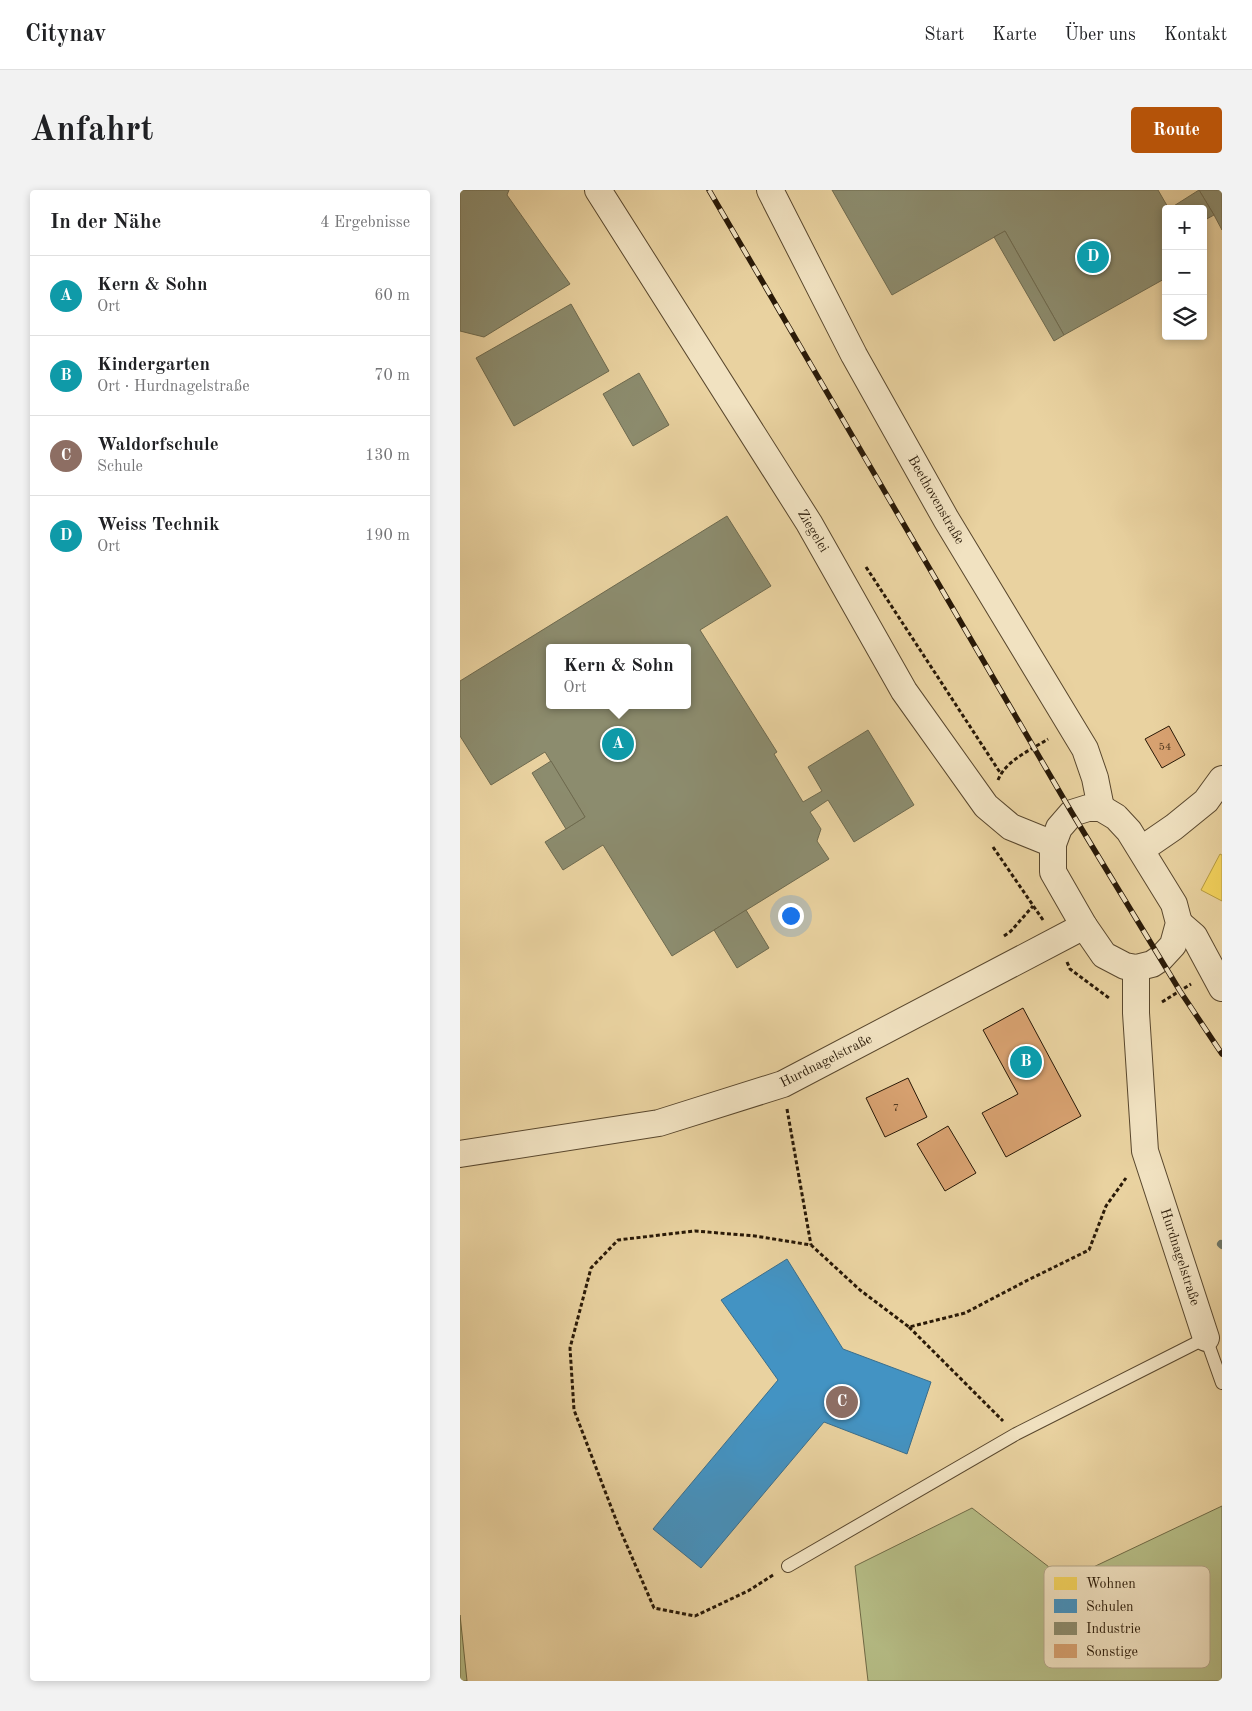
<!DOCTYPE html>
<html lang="de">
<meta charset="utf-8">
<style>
:root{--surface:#fff;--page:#f2f2f2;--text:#202124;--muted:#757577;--line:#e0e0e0;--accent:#b45309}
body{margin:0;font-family:"Old Standard TT",serif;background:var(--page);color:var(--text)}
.controls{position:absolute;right:15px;top:15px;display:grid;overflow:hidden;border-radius:5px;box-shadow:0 2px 8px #0003}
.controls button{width:45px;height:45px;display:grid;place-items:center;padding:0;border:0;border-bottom:1px solid var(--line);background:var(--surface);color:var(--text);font:25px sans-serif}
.you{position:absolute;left:330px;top:725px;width:18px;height:18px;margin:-12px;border:4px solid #fff;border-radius:50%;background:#1a73e8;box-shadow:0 0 0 8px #1a73e833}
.badge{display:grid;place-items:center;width:32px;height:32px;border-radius:50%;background:var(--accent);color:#fff;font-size:16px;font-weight:700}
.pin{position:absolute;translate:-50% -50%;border:2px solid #fff;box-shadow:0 1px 5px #0006}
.popup{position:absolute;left:86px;top:454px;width:145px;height:65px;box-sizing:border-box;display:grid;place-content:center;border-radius:5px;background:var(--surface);filter:drop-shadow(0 1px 4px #0005);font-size:16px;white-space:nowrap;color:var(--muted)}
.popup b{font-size:19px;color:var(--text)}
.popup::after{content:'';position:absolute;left:50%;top:100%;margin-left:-10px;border:10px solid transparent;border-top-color:var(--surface)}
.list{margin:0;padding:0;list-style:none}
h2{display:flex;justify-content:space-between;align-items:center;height:65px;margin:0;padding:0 20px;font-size:21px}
h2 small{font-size:16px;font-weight:400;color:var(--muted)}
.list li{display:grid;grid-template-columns:32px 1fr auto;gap:15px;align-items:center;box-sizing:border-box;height:80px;padding:0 20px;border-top:1px solid var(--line)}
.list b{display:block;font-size:19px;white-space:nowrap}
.list p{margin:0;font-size:16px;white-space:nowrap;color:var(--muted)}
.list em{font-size:16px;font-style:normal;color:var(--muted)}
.icon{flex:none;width:28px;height:28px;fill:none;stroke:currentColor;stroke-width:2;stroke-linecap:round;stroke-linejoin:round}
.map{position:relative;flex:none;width:762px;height:1491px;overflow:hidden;border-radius:5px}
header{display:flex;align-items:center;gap:30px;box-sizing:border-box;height:70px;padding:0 25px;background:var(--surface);border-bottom:1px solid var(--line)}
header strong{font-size:24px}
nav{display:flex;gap:28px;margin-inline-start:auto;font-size:18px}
.intro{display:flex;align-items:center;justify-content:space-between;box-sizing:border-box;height:120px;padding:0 30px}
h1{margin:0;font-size:35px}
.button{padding:12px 22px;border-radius:5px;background:var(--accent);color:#fff;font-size:18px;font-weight:700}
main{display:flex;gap:30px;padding:0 30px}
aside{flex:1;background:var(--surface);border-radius:5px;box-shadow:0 2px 8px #0003}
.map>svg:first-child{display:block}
.green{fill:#b5bc85;stroke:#6f6a46}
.homes{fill:#f6d55c;stroke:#b89d42}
.schools{fill:#4393c3;stroke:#3b6e8b}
.industry{fill:#8c8c6e;stroke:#6e6a4f;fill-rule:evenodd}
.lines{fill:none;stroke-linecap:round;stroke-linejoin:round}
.stream{stroke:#6c776a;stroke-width:8}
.building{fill:#d7a170;stroke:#291907}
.lane-casing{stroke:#59472d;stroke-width:14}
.street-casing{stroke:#59472d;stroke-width:28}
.path{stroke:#291907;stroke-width:3;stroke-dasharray:4 2.5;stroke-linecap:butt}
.lane{stroke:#f1e2c1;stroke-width:12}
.street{stroke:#f1e2c1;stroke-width:26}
.rail-casing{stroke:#291907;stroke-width:5.5}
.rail{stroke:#f1e2c1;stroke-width:4;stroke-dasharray:11;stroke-linecap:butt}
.labels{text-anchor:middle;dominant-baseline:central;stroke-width:5;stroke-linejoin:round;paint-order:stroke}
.number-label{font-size:11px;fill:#543b21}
.street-label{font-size:14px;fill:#291907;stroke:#f1e2c1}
.key{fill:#f1e2c1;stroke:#b5a689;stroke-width:1}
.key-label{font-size:14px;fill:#291907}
</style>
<header>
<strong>Citynav</strong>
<nav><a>Start</a><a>Karte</a><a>Über uns</a><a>Kontakt</a></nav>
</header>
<div class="intro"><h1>Anfahrt</h1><a class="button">Route</a></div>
<main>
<aside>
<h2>In der Nähe<small>4 Ergebnisse</small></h2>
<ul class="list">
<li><span class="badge" style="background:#0f9aa8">A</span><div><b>Kern &amp; Sohn</b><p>Ort</p></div><em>60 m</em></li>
<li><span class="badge" style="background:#0f9aa8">B</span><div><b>Kindergarten</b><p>Ort · Hurdnagelstraße</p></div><em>70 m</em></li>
<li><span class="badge" style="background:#8d6e63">C</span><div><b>Waldorfschule</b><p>Schule</p></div><em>130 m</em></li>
<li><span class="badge" style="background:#0f9aa8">D</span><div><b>Weiss Technik</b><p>Ort</p></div><em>190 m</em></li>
</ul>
</aside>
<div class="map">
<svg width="762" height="1491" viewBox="0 0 762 1491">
<rect width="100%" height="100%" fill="#e9d2a0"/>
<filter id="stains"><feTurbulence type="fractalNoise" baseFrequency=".004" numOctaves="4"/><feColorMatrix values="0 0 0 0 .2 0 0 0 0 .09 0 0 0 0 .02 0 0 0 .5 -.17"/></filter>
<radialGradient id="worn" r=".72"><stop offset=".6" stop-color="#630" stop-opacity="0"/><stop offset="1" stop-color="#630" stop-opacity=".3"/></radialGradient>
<!-- green -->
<g class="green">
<path d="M762 1316V1491H408L395 1376 512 1318 606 1390Z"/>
<path d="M0 1425 7 1491H0Z"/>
</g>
<!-- homes -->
<path class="homes" d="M760 664 762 665V711L741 700Z"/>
<!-- schools -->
<path class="schools" d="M327 1069 383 1159 471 1192 447 1264 364 1232 241 1378 193 1339 318 1190 261 1110Z"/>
<!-- industry -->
<g class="industry">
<path d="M0 0H49L47 5 110 94 24 147 0 141Z"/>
<path d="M372 0H698L709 19H706V88L604 145 545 41 432 105Z"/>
<path d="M739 0H762V40L754 25Z"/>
<path d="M739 0 754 25 743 31V19H709Z"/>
<path d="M545 41 604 145 594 151 534 47Z"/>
<path d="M111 114 149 181 54 236 16 168Z"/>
<path d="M179 183 209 235 173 256 143 204Z"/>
<path d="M267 326 311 396 240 440 317 562 314 564 343 612 362 601 348 577 408 540 454 615 394 652 368 610 350 622 361 639 357 651 369 669 212 766 143 655 103 680 85 652 125 627 85 562 31 595 0 546V491ZM89 458H227V515H89Z"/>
<path d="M91 571 125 627 106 639 72 583Z"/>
<path d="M286 720 309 758 277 778 254 740Z"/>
</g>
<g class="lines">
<!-- stream -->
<path class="stream" d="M761 1054 762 1055"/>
</g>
<!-- building -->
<g class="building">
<path d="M709 536 725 565 702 578 685 549Z"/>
<path d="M563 818 621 926 546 967 522 923 558 904 523 840Z"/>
<path d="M448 888 467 927 425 947 406 908Z"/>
<path d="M488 936 516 983 485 1001 457 954Z"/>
</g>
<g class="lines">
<defs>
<path id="lane" d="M328 1376 556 1244 746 1148 762 1193"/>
<g id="street">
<path d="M138 0 349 333 444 501 526 616 551 637 593 654"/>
<path d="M310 0 394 165 486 329 625 559 635 588 641 618"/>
<path d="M628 618H641L656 627 669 641 714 714 719 733 713 755 701 768 692 774 676 778 665 776 644 765 624 736 593 682V654L599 638 612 623Z"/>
<path d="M682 659 714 637 746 611 762 589"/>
<path d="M719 733 734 746 762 798"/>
<path d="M676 778V823L685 961 746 1148"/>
<path d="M0 964 199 933 323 894 624 736"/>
</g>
</defs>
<!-- lane casing -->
<use href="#lane" class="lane-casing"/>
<!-- street casing -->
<use href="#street" class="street-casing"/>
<!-- path -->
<g class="path">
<path d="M406 377 541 584"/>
<path d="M538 590C546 570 571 560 588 549"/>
<path d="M533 657 583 730"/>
<path d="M544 746 551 741 573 716"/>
<path d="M607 772 610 779 649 808"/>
<path d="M702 812 731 794"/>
<path d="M327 919 351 1055"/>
<path d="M449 1137 543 1231"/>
<path d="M313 1385 288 1401 235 1426 194 1418 158 1335 114 1220 110 1158 131 1078 158 1050 235 1041 295 1046 351 1055 400 1100 449 1137 505 1123 568 1090 629 1060 646 1016 666 988"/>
</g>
<!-- lane -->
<use href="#lane" class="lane"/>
<!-- street -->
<use href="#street" class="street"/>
<defs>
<path id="rail" d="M249 0 612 623 720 801 762 864"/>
</defs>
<!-- rail casing -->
<use href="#rail" class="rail-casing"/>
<!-- rail -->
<use href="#rail" class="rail"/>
</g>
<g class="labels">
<!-- number labels -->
<g class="number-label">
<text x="705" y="557">54</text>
<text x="436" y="918">7</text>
</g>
<!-- street labels -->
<g class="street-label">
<text transform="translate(476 310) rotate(60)">Beethovenstraße</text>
<text transform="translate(353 341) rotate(59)">Ziegelei</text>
<text transform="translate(366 871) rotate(-27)">Hurdnagelstraße</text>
<text transform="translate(720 1067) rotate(72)">Hurdnagelstraße</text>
</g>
</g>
<!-- legend -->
<rect x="584" y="1376" width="166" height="102" rx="8" class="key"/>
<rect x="594" y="1387" width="23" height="13" fill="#f6d55c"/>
<rect x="594" y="1409" width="23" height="14" fill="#4393c3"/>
<rect x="594" y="1432" width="23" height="13" fill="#8c8c6e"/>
<rect x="594" y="1454" width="23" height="14" fill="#d7a170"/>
<g class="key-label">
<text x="626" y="1398">Wohnen</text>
<text x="626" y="1421">Schulen</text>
<text x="626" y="1443">Industrie</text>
<text x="626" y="1466">Sonstige</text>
</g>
<rect width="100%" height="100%" filter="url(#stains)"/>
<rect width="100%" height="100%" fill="url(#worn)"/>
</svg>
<div class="controls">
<button>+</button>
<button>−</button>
<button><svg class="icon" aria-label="layers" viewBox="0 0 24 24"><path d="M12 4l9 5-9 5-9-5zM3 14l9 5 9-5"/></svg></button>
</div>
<div class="you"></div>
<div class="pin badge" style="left:158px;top:554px;background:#0f9aa8">A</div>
<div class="popup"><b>Kern &amp; Sohn</b>Ort</div>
<div class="pin badge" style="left:566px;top:872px;background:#0f9aa8">B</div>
<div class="pin badge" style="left:382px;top:1212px;background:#8d6e63">C</div>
<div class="pin badge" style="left:633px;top:67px;background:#0f9aa8">D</div>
</div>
</main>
